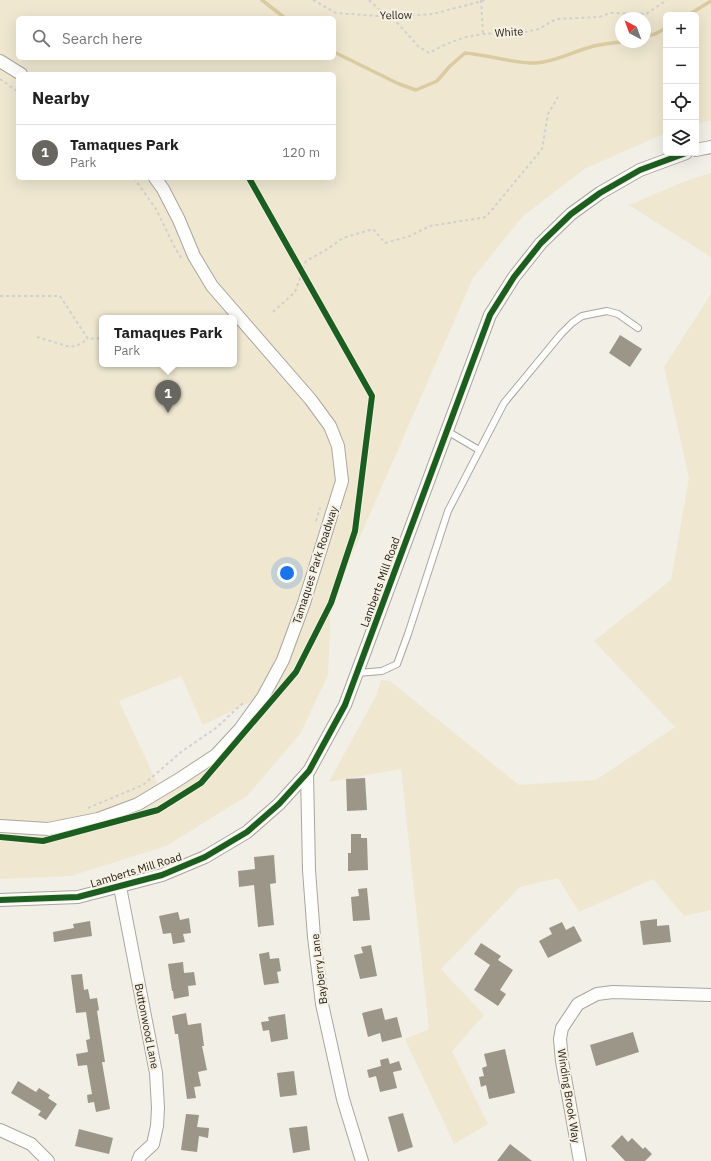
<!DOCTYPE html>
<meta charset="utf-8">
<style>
:root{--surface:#fff;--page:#f2f2f2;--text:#222;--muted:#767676;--line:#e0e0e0;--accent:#686660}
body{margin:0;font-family:"IBM Plex Sans",sans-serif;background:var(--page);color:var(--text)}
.controls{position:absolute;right:12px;top:12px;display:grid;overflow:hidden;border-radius:6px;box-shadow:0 4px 16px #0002}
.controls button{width:36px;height:36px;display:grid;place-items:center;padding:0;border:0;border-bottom:1px solid var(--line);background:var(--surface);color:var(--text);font:20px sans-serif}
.compass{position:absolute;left:615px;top:12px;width:36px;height:36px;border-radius:50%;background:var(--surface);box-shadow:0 4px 16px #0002;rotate:319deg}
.you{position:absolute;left:287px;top:573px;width:14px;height:14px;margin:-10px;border:3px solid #fff;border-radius:50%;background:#1a73e8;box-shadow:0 0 0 6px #1a73e833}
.badge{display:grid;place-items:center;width:26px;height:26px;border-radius:50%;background:var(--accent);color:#fff;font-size:13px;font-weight:700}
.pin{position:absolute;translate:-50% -33px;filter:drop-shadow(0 1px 2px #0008)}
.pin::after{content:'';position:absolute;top:21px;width:14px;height:12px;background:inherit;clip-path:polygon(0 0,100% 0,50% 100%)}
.popup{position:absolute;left:99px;top:315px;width:138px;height:52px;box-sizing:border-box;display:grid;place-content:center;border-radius:6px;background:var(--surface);filter:drop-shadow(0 1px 3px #0005);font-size:13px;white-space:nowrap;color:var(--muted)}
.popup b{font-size:15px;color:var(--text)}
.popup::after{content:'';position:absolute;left:50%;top:100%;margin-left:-8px;border:8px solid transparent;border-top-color:var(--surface)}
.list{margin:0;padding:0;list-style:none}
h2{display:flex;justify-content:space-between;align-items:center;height:52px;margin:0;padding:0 16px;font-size:17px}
h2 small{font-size:13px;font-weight:400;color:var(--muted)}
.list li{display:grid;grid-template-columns:26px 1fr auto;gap:12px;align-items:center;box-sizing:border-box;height:56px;padding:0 16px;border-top:1px solid var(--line)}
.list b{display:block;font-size:15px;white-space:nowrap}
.list p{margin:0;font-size:13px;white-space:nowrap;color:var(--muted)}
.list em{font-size:13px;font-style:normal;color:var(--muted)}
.icon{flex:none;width:22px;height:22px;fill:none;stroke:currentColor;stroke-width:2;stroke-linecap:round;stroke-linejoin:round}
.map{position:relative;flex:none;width:711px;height:1161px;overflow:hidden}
.search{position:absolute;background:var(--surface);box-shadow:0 4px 16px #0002;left:16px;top:16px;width:320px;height:44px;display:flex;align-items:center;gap:10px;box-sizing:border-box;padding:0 14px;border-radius:6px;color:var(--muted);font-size:15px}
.panel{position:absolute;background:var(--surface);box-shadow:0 4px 16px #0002;left:16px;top:72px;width:320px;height:108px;border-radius:6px}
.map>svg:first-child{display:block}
.green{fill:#efe7d0;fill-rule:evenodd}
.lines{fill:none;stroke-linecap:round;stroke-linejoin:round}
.stream{stroke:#dacba1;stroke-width:3.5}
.building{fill:#9b9688}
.service-casing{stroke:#a8a6a0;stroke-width:8}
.minor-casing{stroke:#a8a6a0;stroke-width:14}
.path{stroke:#d1d0ce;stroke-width:2;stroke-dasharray:3 3;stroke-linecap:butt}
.service{stroke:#fdfdfb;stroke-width:6}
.minor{stroke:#fdfdfb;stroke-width:12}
.cycleway-casing{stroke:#f6f1e2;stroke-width:8}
.cycleway{stroke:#1b5e20;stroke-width:6}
.labels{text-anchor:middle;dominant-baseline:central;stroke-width:4;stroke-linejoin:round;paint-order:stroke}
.street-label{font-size:11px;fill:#1e1c17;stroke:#f6f1e2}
</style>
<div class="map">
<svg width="711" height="1161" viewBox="0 0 711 1161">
<rect width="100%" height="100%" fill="#f2efe7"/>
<!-- green -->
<g class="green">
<path d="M0 0H711V120L696 124V15H666V133L586 168 523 216 473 278 331 603 328 675 300 734 247 796 166 846 71 876 0 879ZM18 18H334V58H18ZM621 18H645V42H621ZM18 74H334V178H18ZM102 318H234V364H102ZM181 676 203 725 277 689 164 798 119 701Z"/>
<path d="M711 173V257L629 205 686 181Z"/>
<path d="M711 294V910L684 916 653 879 579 912 558 878 520 887 441 969 484 1015 452 1051 488 1124 454 1144 405 1039 429 1029 401 769 329 782 377 694 381 680 390 681 519 785 596 780 675 727 594 641 671 580 689 478 664 367Z"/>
</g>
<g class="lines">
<!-- stream -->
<g class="stream">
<path d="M262 0 285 18"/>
<path d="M688 15 711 1"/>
<path d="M645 36 655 34 666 28"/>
<path d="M334 52 399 84 416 90 437 81 450 66 465 53C489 55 511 63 535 63 556 62 574 51 594 46 603 44 612 43 621 42"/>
</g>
</g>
<!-- building -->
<g class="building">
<path d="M620 335 642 349 630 367 609 353Z"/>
<path d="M365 778 367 810 347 811 346 779Z"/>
<path d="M351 834H361V838H367L368 870 348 871V853H351Z"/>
<path d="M274 855 276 883 270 884 274 925 258 927 254 885 239 887 238 871 255 869 254 857Z"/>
<path d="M367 888 370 920 353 921 351 897 359 896 358 889Z"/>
<path d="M178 912 180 920 189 918 191 933 183 934 185 942 173 944 171 933 163 934 159 916Z"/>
<path d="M657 919V926L669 925 671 942 643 945 640 921Z"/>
<path d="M90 921 92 936 54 942 53 932 74 928 73 924Z"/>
<path d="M562 922 566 930 574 926 582 941 548 958 539 941 552 934 549 928Z"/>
<path d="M481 943 501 956 498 960 513 970 500 990 506 994 498 1006 474 990 490 965 474 954Z"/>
<path d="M371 945 377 976 360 979 354 955 363 953 361 947Z"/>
<path d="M269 952 270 959 279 958 281 971 277 972 279 983 264 985 259 954Z"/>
<path d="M183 962 184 973 194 972 196 985 188 986 189 996 174 999 173 991H172L168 964Z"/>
<path d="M82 974 84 990 88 989 90 999 97 998 99 1010 97 1011 105 1062H102L110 1109 96 1112 94 1102 88 1103 87 1095 92 1094 87 1065 78 1066 76 1054 88 1052 86 1040 90 1039 86 1012 76 1013 71 975Z"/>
<path d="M382 1008 385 1020 397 1017 402 1037 382 1042 380 1033 368 1037 362 1013Z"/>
<path d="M186 1013 188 1025 201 1023 204 1046H202L207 1070 198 1072 201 1086 194 1087 196 1098 187 1099 178 1034H175L172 1016Z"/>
<path d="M285 1014 288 1039 271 1042 269 1030 263 1031 261 1022 269 1021 268 1017Z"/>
<path d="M633 1032 639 1052 596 1066 590 1045Z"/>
<path d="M505 1049 515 1093 489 1099 486 1085 481 1087 479 1077 484 1076 482 1068 487 1066 484 1054Z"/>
<path d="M388 1058 390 1064 399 1061 402 1070 393 1072 397 1088 380 1092 376 1076 369 1078 367 1070 381 1066 380 1060Z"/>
<path d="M294 1071 297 1095 280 1097 277 1073Z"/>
<path d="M18 1081 36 1092 39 1088 50 1095 48 1098 57 1104 46 1120 38 1115 41 1111 11 1093Z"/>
<path d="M403 1113 413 1147 398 1152 388 1117Z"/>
<path d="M186 1114 199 1115 197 1127 209 1128 208 1138 199 1136 197 1152 181 1150Z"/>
<path d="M307 1126 310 1150 293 1153 289 1128Z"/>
<path d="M79 1129 113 1138 109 1154 75 1146Z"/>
<path d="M622 1135 628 1142 632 1138 643 1149 645 1147 652 1154 645 1161H625L611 1146Z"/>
<path d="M510 1144 532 1161H497Z"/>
</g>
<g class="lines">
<defs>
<g id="service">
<path d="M447 431 479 450"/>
<path d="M357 673 382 671 397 664 408 634 448 511 504 403 561 334 572 323 582 316 607 311 618 314 638 328"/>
</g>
<g id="minor">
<path d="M0 61 21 74"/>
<path d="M696 150 711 147"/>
<path d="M307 773 309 870 314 937 322 1004 343 1099 362 1161"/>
<path d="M0 826 48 829 98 819 138 804 178 780 216 755 240 729 263 697 283 660 304 603 342 481 338 446 330 426 311 400 212 286 194 256 179 220 163 189 155 178"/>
<path d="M120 887 156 1073 158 1108 157 1126 153 1144 140 1156 138 1161"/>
<path d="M0 900 78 897 162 875 205 857 247 832 279 804 309 771 345 705 490 315 514 277 541 243 571 214 600 193 640 170 686 153"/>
<path d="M0 1130 31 1144 48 1161"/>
<path d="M580 1161 562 1061 560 1039 562 1028 578 1004 597 994 613 992 711 995"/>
</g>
</defs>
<!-- service casing -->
<use href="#service" class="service-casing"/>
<!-- minor casing -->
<use href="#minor" class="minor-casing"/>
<!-- path -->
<g class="path">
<path d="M313 0 336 13 392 17 433 14 486 0"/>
<path d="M369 0 382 12 392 17 419 47 429 53 446 44 466 37 483 34 525 32 539 29 556 19 599 17 611 13 646 14 667 0"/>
<path d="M481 0 483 34"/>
<path d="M0 79 18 92"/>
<path d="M134 178 156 209 176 250 182 259"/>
<path d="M0 296H60L88 339 102 338"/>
<path d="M273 312 295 292 306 261 326 250 343 238 373 229 385 243 410 236 430 226 486 217 542 149 548 114 558 97"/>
<path d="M37 337 70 347 78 345 88 339"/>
<path d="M316 521 320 508"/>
<path d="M88 808 143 785 181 752 216 728 244 702"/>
</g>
<!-- service -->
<use href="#service" class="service"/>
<!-- minor -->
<use href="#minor" class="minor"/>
<defs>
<g id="cycleway">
<path d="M0 837 43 841 158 810 201 783 296 672 331 603 355 531 372 396 249 178"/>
<path d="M0 900 78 897 162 875 205 857 247 832 279 804 309 771 345 705 490 315 514 277 541 243 571 214 600 193 640 170 686 153"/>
</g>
</defs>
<!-- cycleway casing -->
<use href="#cycleway" class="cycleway-casing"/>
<!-- cycleway -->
<use href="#cycleway" class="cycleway"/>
</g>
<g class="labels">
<!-- street labels -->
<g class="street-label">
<text transform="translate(396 15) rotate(-1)">Yellow</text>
<text transform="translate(509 32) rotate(-4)">White</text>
<text transform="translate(315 565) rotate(-72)">Tamaques Park Roadway</text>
<text transform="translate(380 582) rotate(-70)">Lamberts Mill Road</text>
<text transform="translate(136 870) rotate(-17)">Lamberts Mill Road</text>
<text transform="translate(319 969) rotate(-97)">Bayberry Lane</text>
<text transform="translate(147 1026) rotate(79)">Buttonwood Lane</text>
<text transform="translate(569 1096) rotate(81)">Winding Brook Way</text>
</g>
</g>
</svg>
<div class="controls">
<button>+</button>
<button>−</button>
<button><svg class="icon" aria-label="locate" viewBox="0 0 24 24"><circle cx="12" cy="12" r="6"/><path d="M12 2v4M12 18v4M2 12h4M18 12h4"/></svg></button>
<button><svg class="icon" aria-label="layers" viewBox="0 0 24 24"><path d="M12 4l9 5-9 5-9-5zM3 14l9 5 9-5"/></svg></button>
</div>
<svg class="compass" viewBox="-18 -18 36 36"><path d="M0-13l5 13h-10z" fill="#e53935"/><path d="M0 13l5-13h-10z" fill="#767676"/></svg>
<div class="you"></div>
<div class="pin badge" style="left:168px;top:413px">1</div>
<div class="popup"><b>Tamaques Park</b>Park</div>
<div class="search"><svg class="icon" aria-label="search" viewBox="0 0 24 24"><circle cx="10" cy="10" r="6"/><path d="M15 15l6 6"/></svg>Search here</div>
<section class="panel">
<h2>Nearby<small></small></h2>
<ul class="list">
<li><span class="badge">1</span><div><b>Tamaques Park</b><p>Park</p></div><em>120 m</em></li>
</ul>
</section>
</div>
